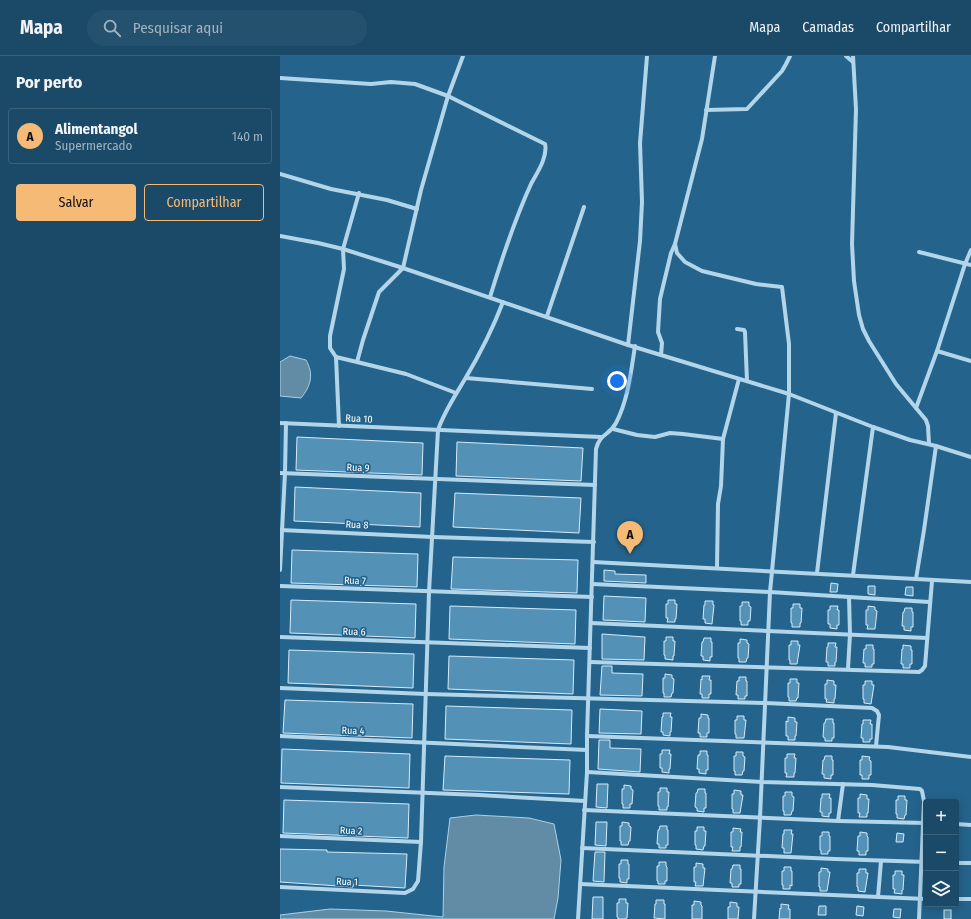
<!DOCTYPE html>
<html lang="pt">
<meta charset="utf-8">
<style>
:root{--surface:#1b4a68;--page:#24516e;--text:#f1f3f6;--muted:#a0b3c0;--line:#39627c;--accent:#f5ba75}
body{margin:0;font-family:"Fira Sans Condensed",sans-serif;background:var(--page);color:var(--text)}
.controls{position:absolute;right:12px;bottom:12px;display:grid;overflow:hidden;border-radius:4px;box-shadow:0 2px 10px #0003}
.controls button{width:36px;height:36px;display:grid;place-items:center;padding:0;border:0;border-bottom:1px solid var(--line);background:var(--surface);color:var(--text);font:20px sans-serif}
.you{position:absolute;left:337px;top:325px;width:14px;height:14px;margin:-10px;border:3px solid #fff;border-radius:50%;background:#1a73e8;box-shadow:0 0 0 6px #1a73e833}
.badge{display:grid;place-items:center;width:26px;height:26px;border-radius:50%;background:var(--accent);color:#111;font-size:13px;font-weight:700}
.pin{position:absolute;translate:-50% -33px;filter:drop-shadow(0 1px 2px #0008)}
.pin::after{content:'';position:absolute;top:21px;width:14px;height:12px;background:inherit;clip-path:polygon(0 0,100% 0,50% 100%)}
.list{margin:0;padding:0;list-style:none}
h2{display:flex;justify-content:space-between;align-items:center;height:52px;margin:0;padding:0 16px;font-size:17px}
h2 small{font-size:13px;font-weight:400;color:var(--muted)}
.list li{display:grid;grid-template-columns:26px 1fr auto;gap:12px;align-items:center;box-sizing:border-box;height:56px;margin:0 8px 8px;padding:0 8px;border:1px solid var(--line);border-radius:4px}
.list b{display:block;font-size:15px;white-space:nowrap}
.list p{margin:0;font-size:13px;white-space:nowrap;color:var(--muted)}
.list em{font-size:13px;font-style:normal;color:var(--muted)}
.actions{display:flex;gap:8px;padding:12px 16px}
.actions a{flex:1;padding:9px 0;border:1px solid var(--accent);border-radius:4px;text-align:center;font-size:14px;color:var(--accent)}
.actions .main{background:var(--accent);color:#111}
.icon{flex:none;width:22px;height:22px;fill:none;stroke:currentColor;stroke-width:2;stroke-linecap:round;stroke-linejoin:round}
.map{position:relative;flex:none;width:691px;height:863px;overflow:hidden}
header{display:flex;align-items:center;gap:24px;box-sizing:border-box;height:56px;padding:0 20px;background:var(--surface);border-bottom:1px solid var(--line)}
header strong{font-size:19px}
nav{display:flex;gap:22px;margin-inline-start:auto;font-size:14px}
.search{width:280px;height:36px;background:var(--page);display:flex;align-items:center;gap:10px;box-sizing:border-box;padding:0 14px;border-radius:22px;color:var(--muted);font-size:15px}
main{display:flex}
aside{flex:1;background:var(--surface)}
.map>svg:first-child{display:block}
.water{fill:#628ba6;stroke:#a6d2eb}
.building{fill:#5491b6;stroke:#d6ebf8}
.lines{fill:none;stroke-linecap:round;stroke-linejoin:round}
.street{stroke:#b2d5ea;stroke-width:4}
.labels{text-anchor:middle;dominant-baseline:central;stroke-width:3.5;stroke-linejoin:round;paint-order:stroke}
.street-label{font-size:10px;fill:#fff;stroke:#24638b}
</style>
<header>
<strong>Mapa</strong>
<div class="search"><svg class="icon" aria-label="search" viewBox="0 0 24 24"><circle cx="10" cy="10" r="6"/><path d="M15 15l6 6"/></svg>Pesquisar aqui</div>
<nav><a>Mapa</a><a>Camadas</a><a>Compartilhar</a></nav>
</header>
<main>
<aside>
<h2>Por perto<small></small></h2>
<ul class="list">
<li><span class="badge">A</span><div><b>Alimentangol</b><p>Supermercado</p></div><em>140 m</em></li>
</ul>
<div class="actions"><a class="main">Salvar</a><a>Compartilhar</a></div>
</aside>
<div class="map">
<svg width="691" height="863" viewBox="0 0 691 863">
<rect width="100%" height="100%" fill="#24638b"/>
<!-- water -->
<g class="water">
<path d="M10 300 26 304C34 318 31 330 21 342L0 340V306Z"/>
<path d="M196 759 249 762 274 768 281 804 278 842 274 863H0V859L50 853 106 855 163 861 164 811 170 762Z"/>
</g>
<!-- building -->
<g class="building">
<path d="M17 381 143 387 142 419 16 414Z"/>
<path d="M177 386 303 392 301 425 176 420Z"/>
<path d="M15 431 141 437 140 471 14 465Z"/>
<path d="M175 437 301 442 299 477 173 471Z"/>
<path d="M12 494 138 498 137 531 11 527Z"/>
<path d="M173 501 298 504 297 537 171 533Z"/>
<path d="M324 514 335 515V518L366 519V527L324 525Z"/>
<path d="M551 527 558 528 557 536H550Z"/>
<path d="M588 530H595V539L588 538Z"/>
<path d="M626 531H633V540L625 539Z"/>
<path d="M324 540 366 542 365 566 323 564Z"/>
<path d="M11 544 136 548 135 582 10 577Z"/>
<path d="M388 544H395V548H397L396 563H395V566H387L388 562H386V548H388Z"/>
<path d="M425 545H433V549H434L432 568 425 567V563H423L424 549H425Z"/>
<path d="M462 546H469V550L471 551 470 565H468V569H461V565H460V550H462Z"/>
<path d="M513 548H520V552H522L521 567H520V571H512V567H511V552H513Z"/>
<path d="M170 550 296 554 295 588 169 583Z"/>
<path d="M550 550H558L557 554H559V569H557V573L550 572V568H548V554H550Z"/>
<path d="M588 550 595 551V554L597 555 595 573H587L588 569H586V554H588Z"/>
<path d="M625 552H632V556H633V571H631V575L624 574V570H622L623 556H624Z"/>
<path d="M322 578 365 581 364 604 322 603Z"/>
<path d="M386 581H393V585H395L394 600H393V604L385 603V599H384V585H386Z"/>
<path d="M424 582H431V586H432V601H430V605L423 604V600H421L422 586H423Z"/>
<path d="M460 583 467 584V587L469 588 468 602H467L466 606H459V602H458V587H460Z"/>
<path d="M511 585H518V589H520L517 608H510V604H509V589H511Z"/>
<path d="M548 587H556L555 591H557L556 606H555V610H548V606H546L547 591H548Z"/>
<path d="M586 589H593V593H594V608H592V611H585V607H583L584 593H586Z"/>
<path d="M623 589 631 590V594H632V608H630V612H623V608H621L622 593H623Z"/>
<path d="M9 594 134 598 133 632 8 627Z"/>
<path d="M169 600 294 604 293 638 168 633Z"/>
<path d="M322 610H332V617L363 618 362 640 320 639Z"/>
<path d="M385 618 392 619V622L394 623 393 637H392L391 641H384V637H383V622H385Z"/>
<path d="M422 620H430L429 624H431V638H429V642H422V638H420L421 623 422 624Z"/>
<path d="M459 621H466V625H467V640H465V643H458V639H456L457 625H459Z"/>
<path d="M510 623H517V627H519L518 642H517L516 645H509V641H508V627H510Z"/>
<path d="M547 624 554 625V629H556L555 643H554V647L546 646 547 643H545V628H547Z"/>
<path d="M585 625H592V629H594L591 648 584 647V643H583V629H585Z"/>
<path d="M5 644 133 648 132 682 3 677Z"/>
<path d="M166 650 292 654 291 688 165 683Z"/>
<path d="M320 653 362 655 361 678 319 677Z"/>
<path d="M383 657H391L390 661H392L391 676H390V680L383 679V676H381L382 661H383Z"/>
<path d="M421 658 428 659V662H429V677H427V681H420V677H418L419 662H421Z"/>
<path d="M457 660H464V664H466L464 682H456V678H455V664H457Z"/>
<path d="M508 661 515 662V666H517L516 680H515V684H508V680H506V665L508 666Z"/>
<path d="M546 663H553V667H554V682H552V685H545V682L543 681 544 667H545Z"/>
<path d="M583 664H591L590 668H592V683H590V686H583V682H581L582 668H583Z"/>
<path d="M319 684H330V692L361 693 360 716 318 713Z"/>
<path d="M2 693 130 698 129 732 1 727Z"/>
<path d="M382 694H390L389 698H391L390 713H389V717L382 716V712H380V698H382Z"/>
<path d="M420 695H427V699H428V714H426V718L419 717V713H417L418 699H420Z"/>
<path d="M456 696H463V700L465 701 464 715H463L462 719H455V715H454V700H456Z"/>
<path d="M507 698H515L514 702H516L515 717H514V721H506L507 717H505V702H507Z"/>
<path d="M165 700 290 704 289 738 163 734Z"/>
<path d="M545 700H552V704H553V719H551V723L544 722V718H542L543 704H544Z"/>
<path d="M582 700 590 701 589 704 591 705V719H589V723H582V719H580V704H582Z"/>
<path d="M317 728H328L327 752 316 751Z"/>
<path d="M344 729 351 730V733L353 734 352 748H350V752H343V748H342V733H344Z"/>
<path d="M380 732H387V736H389L388 751H387V754H379V750H378V736H380Z"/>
<path d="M418 733H425V737H426V752H424V756L417 755V752L415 751 416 737H417Z"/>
<path d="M454 734 461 735V739H463L460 757H453V753H452V738H454Z"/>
<path d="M505 736H512V740L514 741 513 755H512L511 759H504V755H503V740H505Z"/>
<path d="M542 738H550L549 742H551V757H549V761L542 760V756H540L541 742H542Z"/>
<path d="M580 738 587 739V743H589L588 757H587V761H579L580 757H578V742H580Z"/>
<path d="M618 740H625V744H627L626 759H625L624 763 617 762V758H616V744H618Z"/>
<path d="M4 744 129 748 128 782 3 777Z"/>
<path d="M316 766H327L326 790 315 789Z"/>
<path d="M342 766 349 767V770L351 771 350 785H349L348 789H341V785H340V770H342Z"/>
<path d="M380 770H387V774H388V789H386V792H379V788H377L378 774H379Z"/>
<path d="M417 771H424V775H426L425 790H424L423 794 416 793V789H415V775H417Z"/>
<path d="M453 772 461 773 460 776H462L461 791H460V795H452L453 791H451V776H453Z"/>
<path d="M504 774H512L511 778H513L511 797H504V792H502L503 778H504Z"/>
<path d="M542 776H549V780H550V795H548V798H541V794H540V780H542Z"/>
<path d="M580 776 587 777V780L588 781V795H586V799H579V795H577L578 780H580Z"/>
<path d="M617 777 624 778 623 786H616Z"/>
<path d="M0 793 47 794V796L127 798 125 832 73 829V831L0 826Z"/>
<path d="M315 796H325L324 826 313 825Z"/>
<path d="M341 804H348V808H349V823H347V827L340 826V822H339V808H341Z"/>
<path d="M379 806H386V810L387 811V825H385V828H378V825H377V810H379Z"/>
<path d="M416 807 423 808V812H425L423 830H415L416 826H414V811H416Z"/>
<path d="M453 809H460V813H461V828H459V831H452V827H450L451 813H452Z"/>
<path d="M504 811H511V815H512V830L510 829V833H503V829H502V815H504Z"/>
<path d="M541 812 548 813V816H550L547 835H540V831H539V816H541Z"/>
<path d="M579 813H586V817H588L585 836 578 835V831H577V817H579Z"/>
<path d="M615 815H622V819H624L623 834H622V838L614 837 615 833H613V819H615Z"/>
<path d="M313 841H323V863H312Z"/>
<path d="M339 843H346V847H348L347 862H346V863H338V861H337V847H339Z"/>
<path d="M376 844H384V848H385V863L374 862 375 848H376Z"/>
<path d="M414 845 421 846V849L422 850V863H412V849H414Z"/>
<path d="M450 846 457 847V851H459L458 863H448V851H450Z"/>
<path d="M501 848 509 849 508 853H510V863H499L500 852 501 853Z"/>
<path d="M539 850H546V859H538Z"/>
<path d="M577 850 584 851 583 860 576 859Z"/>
<path d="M614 853H621L620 862 613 861Z"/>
<rect x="664" y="854" width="7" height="9"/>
</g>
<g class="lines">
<!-- street -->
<g class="street">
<path d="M435 0 422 83 395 188 397 197 405 206 422 215 476 228 502 231 509 288V338L490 536 480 762 474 863"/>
<path d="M566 0 573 6"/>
<path d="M573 0 576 53 572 188 574 225 579 259 583 273 589 285 616 328 646 364 648 370 649 388"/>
<path d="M0 22 91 28 111 26 135 28 168 40 265 88C268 101 257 117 251 128 234 165 222 202 210 241"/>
<path d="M426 54 467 53 502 15 506 8 510 0"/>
<path d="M0 118 51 133 107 144 137 153"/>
<path d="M0 180 38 187 63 193 123 212 348 289 509 338 593 371 630 384 656 390 691 401"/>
<path d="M639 196 691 209"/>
<path d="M267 260 304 151"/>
<path d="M457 273 464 274 465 276 467 325"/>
<path d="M348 289 360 185 362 146 360 87 367 0"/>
<path d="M657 295 691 305"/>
<path d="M381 299 382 287 378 276 380 243 391 197 395 188"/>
<path d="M56 301 77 306 83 284 99 236 123 212 141 134 168 40 183 0"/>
<path d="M77 306 126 318 176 337"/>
<path d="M186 322 312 333"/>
<path d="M636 352 657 295 685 208 691 194"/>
<path d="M0 367 321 381"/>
<path d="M59 370 56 301 50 292V280L64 213 63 193 79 137"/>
<path d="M333 373 357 379 375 381 390 377 403 378 443 383"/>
<path d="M0 417 315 429"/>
<path d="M0 474 153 481 314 486"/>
<path d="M313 506 636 523 644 474 656 390"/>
<path d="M437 512 438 448 441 430 443 383 459 323"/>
<path d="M0 514 5 417 6 367"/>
<path d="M537 517 556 357"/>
<path d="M573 519 593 371"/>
<path d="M636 523 691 526"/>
<path d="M312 528 490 536 649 546"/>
<path d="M0 530 312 541"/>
<path d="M311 567 647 582"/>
<path d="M0 581 310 592"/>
<path d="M310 606 639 616 642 614 645 610 652 525"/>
<path d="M568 613 570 578 569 541"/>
<path d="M0 632 146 638 486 647 592 652 597 655 599 659 596 690"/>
<path d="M0 680 307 694"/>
<path d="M307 680 608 691 691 701"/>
<path d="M307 716 482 726 592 729 640 733 642 735 644 745 639 863"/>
<path d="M0 731 199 739 305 745"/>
<path d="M304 754 558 765 646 767"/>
<path d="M558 765 563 728"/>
<path d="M676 768 691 769"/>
<path d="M0 780 141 786"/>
<path d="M302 792 555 803 646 806"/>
<path d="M676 807H691"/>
<path d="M300 828 646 843"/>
<path d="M0 831 125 837 133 833 138 825 141 786 149 536 158 374C164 356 175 340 185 323 200 298 213 272 223 246"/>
<path d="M598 841 601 805"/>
<path d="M676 843H691"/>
<path d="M298 863 307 716V680L316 393C320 377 329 380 336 367 348 344 351 316 355 290"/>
</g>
</g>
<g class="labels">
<!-- street labels -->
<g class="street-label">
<text transform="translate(79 363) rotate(3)">Rua 10</text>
<text transform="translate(78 412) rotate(2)">Rua 9</text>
<text transform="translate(77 469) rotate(3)">Rua 8</text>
<text transform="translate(75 525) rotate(2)">Rua 7</text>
<text transform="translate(74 576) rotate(2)">Rua 6</text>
<text transform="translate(73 675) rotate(2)">Rua 4</text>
<text transform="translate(71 775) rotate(2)">Rua 2</text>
<text transform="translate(67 826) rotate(3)">Rua 1</text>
</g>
</g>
</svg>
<div class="controls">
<button>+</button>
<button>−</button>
<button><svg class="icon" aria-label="layers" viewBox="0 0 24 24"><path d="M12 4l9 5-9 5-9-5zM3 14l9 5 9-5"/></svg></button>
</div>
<div class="you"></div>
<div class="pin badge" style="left:350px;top:498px">A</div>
</div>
</main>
